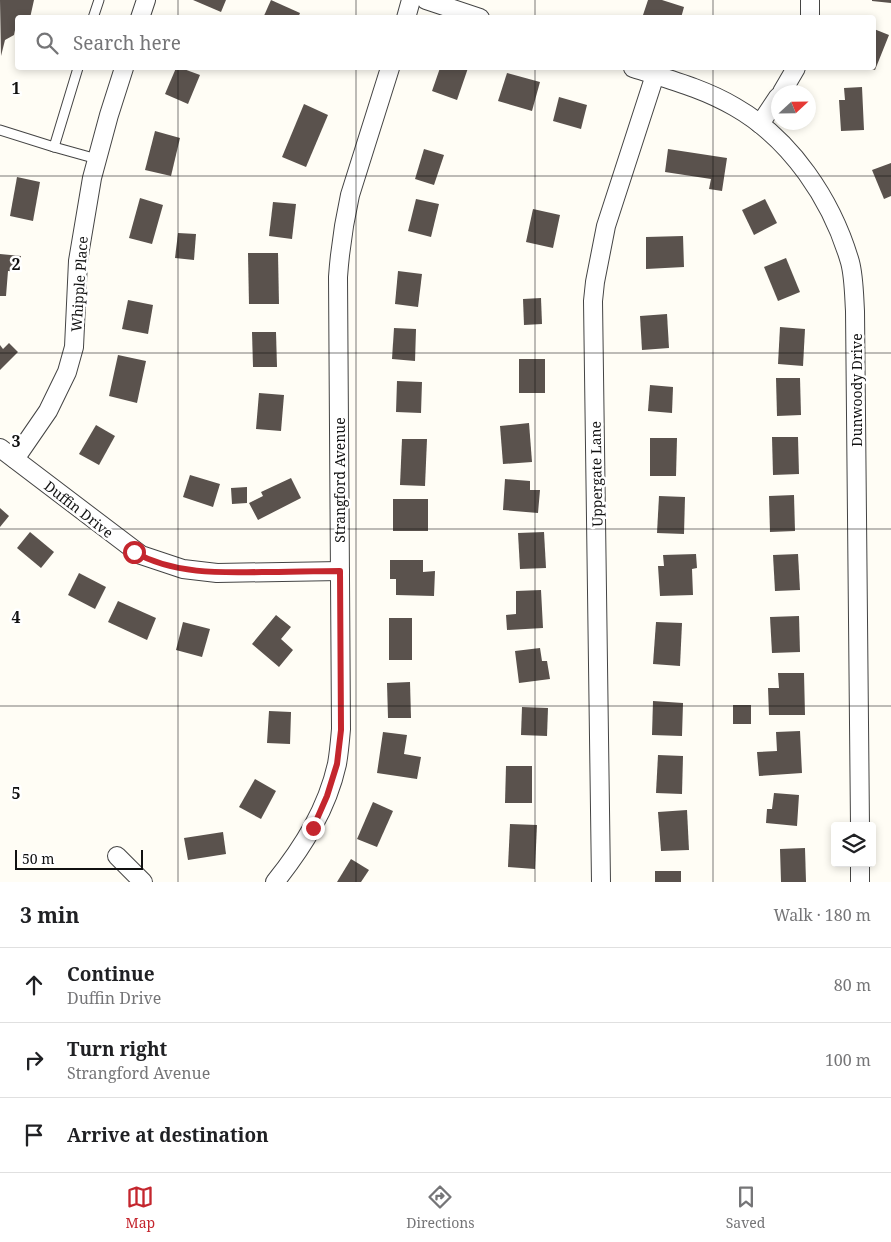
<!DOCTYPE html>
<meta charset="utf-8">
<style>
:root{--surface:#fff;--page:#f6f6f6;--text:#202124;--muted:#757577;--line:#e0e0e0;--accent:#c4262e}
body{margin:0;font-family:"Noto Serif",serif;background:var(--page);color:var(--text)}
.controls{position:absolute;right:15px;bottom:15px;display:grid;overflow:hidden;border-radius:5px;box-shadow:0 2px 8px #0003}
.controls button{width:45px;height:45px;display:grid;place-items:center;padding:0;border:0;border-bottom:1px solid var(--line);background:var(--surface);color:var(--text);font:25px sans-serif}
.compass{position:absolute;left:771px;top:85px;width:45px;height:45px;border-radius:50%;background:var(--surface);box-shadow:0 2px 8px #0003;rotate:68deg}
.scale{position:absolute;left:15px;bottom:12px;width:128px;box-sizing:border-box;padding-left:5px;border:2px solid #111;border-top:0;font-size:14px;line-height:18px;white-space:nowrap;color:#111;-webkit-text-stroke:4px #fff;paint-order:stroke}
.stop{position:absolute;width:15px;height:15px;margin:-11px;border:4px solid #c4262e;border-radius:50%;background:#fff}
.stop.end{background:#c4262e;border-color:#fff;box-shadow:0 1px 5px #0008}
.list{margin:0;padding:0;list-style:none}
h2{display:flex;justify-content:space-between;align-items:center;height:65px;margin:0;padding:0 20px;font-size:21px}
h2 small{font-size:16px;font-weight:400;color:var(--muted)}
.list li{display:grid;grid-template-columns:32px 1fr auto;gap:15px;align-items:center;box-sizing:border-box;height:75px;padding:0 20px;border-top:1px solid var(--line)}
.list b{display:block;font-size:19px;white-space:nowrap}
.list p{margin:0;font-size:16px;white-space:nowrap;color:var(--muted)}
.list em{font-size:16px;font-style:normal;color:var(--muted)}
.icon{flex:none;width:28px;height:28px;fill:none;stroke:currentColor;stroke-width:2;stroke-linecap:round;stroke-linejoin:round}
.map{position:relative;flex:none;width:891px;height:882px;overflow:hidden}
.search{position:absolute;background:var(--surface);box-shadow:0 2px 8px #0003;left:15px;right:15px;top:15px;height:55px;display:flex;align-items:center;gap:12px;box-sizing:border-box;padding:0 18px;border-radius:5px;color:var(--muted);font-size:19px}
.sheet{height:290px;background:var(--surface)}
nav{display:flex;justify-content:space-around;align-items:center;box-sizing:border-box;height:70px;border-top:1px solid var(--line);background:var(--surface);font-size:14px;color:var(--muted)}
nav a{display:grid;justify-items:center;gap:2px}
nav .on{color:var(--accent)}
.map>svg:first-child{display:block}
.building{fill:#5a524d}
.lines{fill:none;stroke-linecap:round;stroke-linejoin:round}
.lane-casing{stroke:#444;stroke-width:11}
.street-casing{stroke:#444;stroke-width:20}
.lane{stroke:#fff;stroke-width:9}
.street{stroke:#fff;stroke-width:18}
.route{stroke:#c4262e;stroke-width:6}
.grid{fill:none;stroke:#111;stroke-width:1;stroke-opacity:0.55}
.labels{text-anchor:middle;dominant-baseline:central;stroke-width:5;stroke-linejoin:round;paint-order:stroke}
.street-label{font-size:14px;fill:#111;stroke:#fff}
.grid-label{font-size:16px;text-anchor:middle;font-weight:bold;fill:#111;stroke:#fff;stroke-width:5;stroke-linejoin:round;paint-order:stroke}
</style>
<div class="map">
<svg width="891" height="882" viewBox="0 0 891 882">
<rect width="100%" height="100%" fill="#fffdf5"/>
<!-- building -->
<g class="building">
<path d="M0 0H34L30 18H18V25H16L14 35 5 40 1 56Z"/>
<path d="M193 0H226L221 12Z"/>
<path d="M271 0 300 13 298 18H263Z"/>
<path d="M648 0H662L684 7 681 18H642Z"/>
<path d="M872 0H891V3L872 1Z"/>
<path d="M874 29 889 35 875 70 868 68H874Z"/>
<path d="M176 68H181L200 75 188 104 165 94Z"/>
<path d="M440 68H468L457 100 432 91Z"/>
<path d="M507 73 540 82 532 111 498 101Z"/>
<path d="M862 87 864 130 841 131 839 100H845L844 88Z"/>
<path d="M559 97 587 105 581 129 553 121Z"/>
<path d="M304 104 328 115 306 167 282 157Z"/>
<path d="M155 131 180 138 171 176 145 170Z"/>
<path d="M424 149 444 155 434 185 415 179Z"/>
<path d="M668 149 727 158 722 191 709 189 711 179 665 172Z"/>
<path d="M891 163V196L884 199 872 170Z"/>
<path d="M17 177 40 182 33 221 10 216Z"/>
<path d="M140 198 163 205 152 244 129 238Z"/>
<path d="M416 199 439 204 431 237 408 231Z"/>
<path d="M765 199 777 223 754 235 742 210Z"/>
<path d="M273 202 296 204 292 239 269 236Z"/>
<path d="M533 209 560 215 553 248 526 242Z"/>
<path d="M178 233 196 234 194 260 175 258Z"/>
<path d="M683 236 684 267 646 269V237Z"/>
<path d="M248 253H278L279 304H249Z"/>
<path d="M0 254 21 256 20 272 8 271 6 296H0Z"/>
<path d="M786 258 800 292 778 301 764 267Z"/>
<path d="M398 271 422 274 418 307 395 304Z"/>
<path d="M541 298 542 324 524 325 523 299Z"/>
<path d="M128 300 153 305 148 334 122 329Z"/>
<path d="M667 314 669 348 642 350 640 316Z"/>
<path d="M780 327 805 329 803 366 778 364Z"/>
<path d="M394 328 416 329 415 361 392 359Z"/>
<path d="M252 332H276L277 367H253Z"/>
<path d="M9 343 18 352 0 370V345L3 349Z"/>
<path d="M118 355 146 361 137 403 109 396Z"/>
<rect x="519" y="359" width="26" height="34"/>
<path d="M776 378H800L801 415 777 416Z"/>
<path d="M397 381 422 382 421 413 396 412Z"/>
<path d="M650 385 673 387 672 413 648 411Z"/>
<path d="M259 393 284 395 281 431 256 429Z"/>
<path d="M529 423 532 462 503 464 500 426Z"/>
<path d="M96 425 115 436 99 465 79 454Z"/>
<path d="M772 437H798L799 474 773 475Z"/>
<path d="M650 438H677L676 476H650Z"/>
<path d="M402 439H427L425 486 400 485Z"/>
<path d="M190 475 220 484 213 507 183 497Z"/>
<path d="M291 478 301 498 258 520 249 503 263 496 261 492Z"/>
<path d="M505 479 530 481V490H540L538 513 503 510Z"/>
<path d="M247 487V503L232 504 231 488Z"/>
<path d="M794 495 795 531 770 532 769 496Z"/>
<path d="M659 496 685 497 684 534 657 533Z"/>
<rect x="393" y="499" width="35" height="32"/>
<path d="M0 508 9 516 0 527Z"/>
<path d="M30 532 54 552 41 568 17 548Z"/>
<path d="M544 532 546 568 520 569 518 533Z"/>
<path d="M696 554 697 568 692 569 693 595 660 596 658 566H664L663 555Z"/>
<path d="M798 554 800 590 775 591 773 555Z"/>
<path d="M390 560H423V572L435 571 434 596 396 595V579H390Z"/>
<path d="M79 573 106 587 95 609 68 595Z"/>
<path d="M541 590 543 628 507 630 506 615 516 614V591Z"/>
<path d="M118 601 156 618 147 640 108 622Z"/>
<path d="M276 615 291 627 281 639 293 650 279 667 252 644Z"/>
<path d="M799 616 800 652 772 653 770 617Z"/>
<rect x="389" y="618" width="23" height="42"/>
<path d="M183 622 210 629 202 657 176 650Z"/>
<path d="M656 622 682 623 680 666 653 664Z"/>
<path d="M540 648 542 661H547L550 679 519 683 515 651Z"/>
<path d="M778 673H804L805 715H769L768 688H779Z"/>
<path d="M410 682 411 718H388L387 683Z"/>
<path d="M653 701 683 703 682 736 652 735Z"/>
<rect x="733" y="705" width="18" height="19"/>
<path d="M522 707 548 708 547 736 521 735Z"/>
<path d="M269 711 291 712 290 744 267 743Z"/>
<path d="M800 731 802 773 759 776 757 752 777 751 776 732Z"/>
<path d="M383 732 407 735 404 754 421 757 417 779 377 773Z"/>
<path d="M658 755 683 756 682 794 656 793Z"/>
<path d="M506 766H532V803H505Z"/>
<path d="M255 779 276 791 261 819 239 807Z"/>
<path d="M774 793 799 795 797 826 766 823 767 809H772Z"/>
<path d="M373 802 393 811 377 847 357 839Z"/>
<path d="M687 810 689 850 661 851 658 812Z"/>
<path d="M510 824 537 825 535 869 508 867Z"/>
<path d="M223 832 226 854 188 860 184 838Z"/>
<path d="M805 848 806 882H781L780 849Z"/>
<path d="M351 859 369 870 361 882H337Z"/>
<rect x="655" y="871" width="26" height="11"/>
</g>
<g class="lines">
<defs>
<g id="lane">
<path d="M93 18 99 0"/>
<path d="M0 130 54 147 78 68"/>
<path d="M54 147 97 159"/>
</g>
<g id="street">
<path d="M426 0 480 18"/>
<path d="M140 18 146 0"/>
<path d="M406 18 411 0"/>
<path d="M810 18V0"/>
<path d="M633 68C667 79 703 88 735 107 791 139 832 200 850 262 854 277 854 295 855 311L860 826"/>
<path d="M782 92 796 68"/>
<path d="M760 124 778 97"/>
<path d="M0 448 141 555 183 569 217 573 340 571"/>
<path d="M15 459 48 411 67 372 74 347 78 261 92 178 109 115 124 68"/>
<path d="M117 856 143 882"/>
<path d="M860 863V882"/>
<path d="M275 882C303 847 327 809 337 764 339 753 340 741 341 729L338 277C340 249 344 222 350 195L390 68"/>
<path d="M601 882 593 301 595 282 606 226 655 75"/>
</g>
</defs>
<!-- lane casing -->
<use href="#lane" class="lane-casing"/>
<!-- street casing -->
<use href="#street" class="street-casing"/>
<!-- lane -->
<use href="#lane" class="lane"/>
<!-- street -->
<use href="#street" class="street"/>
</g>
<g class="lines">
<!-- route -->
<path class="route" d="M134 552C173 574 219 573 262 572 288 572 314 571 340 571L341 730 337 764 327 796 313 828"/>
</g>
<!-- grid -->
<path class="grid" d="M178 0V18M356 0V18M535 0V18M713 0V18M178 68V882M356 68V882M535 68V882M713 68V882M0 176H891M0 353H891M0 529H891M0 706H891"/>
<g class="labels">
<!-- street labels -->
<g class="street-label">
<text transform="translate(79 284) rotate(-86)">Whipple Place</text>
<text transform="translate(856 390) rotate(-90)">Dunwoody Drive</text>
<text transform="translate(596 474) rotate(-91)">Uppergate Lane</text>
<text transform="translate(339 480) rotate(-90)">Strangford Avenue</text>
<text transform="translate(79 509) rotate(38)">Duffin Drive</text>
</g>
</g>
<g class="grid-label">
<text x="16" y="94">1</text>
<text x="16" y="270">2</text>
<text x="16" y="447">3</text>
<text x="16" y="623">4</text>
<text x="16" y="799">5</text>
</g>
</svg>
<div class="controls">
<button><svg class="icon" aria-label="layers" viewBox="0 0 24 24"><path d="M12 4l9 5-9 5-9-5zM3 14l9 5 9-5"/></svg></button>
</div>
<svg class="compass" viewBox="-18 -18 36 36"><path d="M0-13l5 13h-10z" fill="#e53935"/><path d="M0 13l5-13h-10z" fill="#757577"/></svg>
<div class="scale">50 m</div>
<div class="stop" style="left:134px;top:552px"></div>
<div class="stop end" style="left:313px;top:828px"></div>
<div class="search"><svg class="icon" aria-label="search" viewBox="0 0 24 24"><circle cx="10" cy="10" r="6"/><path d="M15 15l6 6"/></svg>Search here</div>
</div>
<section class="sheet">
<h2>3 min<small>Walk · 180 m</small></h2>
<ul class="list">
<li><svg class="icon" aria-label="ahead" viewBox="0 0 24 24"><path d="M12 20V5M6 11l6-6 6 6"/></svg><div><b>Continue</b><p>Duffin Drive</p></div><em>80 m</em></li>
<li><svg class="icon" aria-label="right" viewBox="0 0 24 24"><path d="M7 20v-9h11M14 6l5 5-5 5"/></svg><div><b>Turn right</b><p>Strangford Avenue</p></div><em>100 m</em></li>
<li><svg class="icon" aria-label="arrive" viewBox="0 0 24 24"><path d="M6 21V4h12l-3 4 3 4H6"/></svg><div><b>Arrive at destination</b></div></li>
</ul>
</section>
<nav>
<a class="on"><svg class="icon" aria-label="map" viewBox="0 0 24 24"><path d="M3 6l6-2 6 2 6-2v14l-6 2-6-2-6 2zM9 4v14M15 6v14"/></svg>Map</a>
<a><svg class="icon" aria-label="directions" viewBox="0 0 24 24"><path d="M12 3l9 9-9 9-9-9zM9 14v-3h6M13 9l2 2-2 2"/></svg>Directions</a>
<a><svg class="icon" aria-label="saved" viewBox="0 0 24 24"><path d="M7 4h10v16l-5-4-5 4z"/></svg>Saved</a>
</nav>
